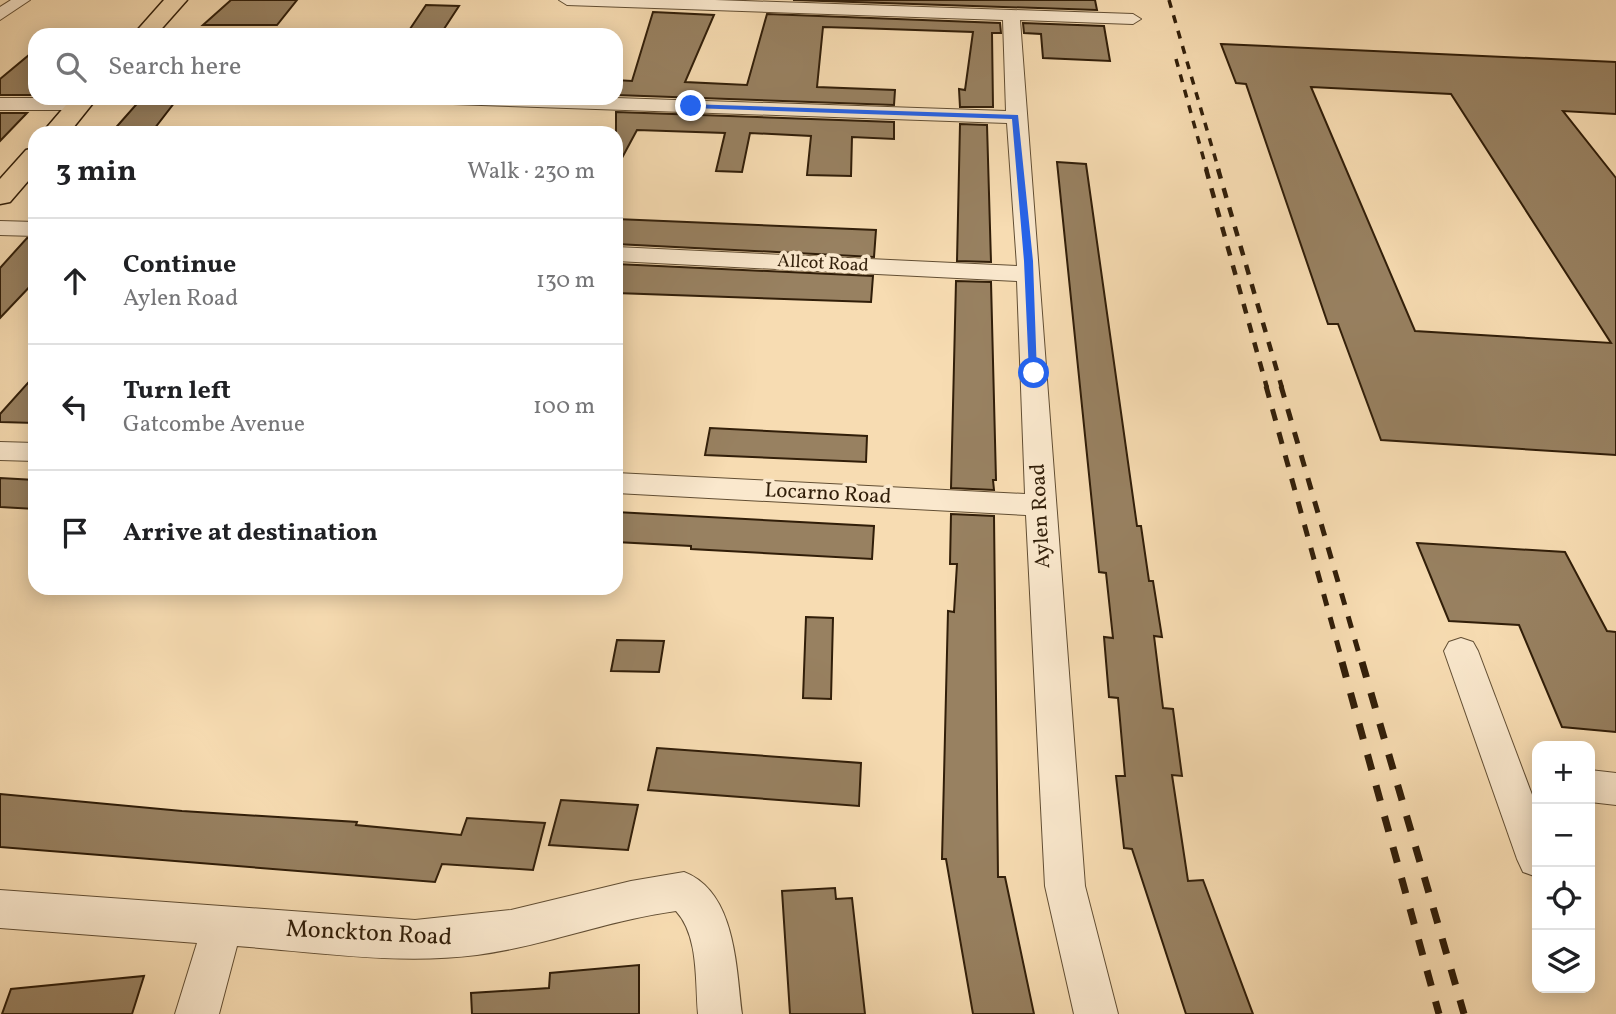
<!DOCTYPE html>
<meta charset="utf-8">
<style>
:root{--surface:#fff;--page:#f2f2f2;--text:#202124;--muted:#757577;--line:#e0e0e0}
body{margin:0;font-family:Vollkorn,serif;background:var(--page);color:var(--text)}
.controls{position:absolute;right:21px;bottom:21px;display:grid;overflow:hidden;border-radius:14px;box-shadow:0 4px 18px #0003}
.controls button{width:63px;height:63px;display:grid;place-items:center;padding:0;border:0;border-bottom:2px solid var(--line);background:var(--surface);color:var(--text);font:35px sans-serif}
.stop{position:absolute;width:21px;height:21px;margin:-16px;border:5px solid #2563eb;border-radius:50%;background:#fff}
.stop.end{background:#2563eb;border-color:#fff;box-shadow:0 2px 7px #0008}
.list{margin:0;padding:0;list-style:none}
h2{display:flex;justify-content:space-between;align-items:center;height:91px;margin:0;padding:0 28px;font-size:30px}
h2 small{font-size:23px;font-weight:400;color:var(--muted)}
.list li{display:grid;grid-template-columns:46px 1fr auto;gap:21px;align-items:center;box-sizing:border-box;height:126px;padding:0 28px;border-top:2px solid var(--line)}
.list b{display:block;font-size:26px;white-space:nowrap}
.list p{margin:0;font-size:23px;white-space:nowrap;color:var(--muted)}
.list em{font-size:23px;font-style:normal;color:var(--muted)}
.icon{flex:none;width:38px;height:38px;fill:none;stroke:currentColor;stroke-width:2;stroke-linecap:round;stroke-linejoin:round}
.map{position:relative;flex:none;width:1616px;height:1014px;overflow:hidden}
.search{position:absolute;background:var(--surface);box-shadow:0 4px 18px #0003;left:28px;top:28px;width:595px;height:77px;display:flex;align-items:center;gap:18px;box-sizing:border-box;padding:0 24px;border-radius:21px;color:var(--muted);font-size:26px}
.panel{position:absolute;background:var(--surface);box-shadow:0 4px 18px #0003;left:28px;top:126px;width:595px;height:469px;border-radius:21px}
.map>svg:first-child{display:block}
.building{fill:#988161;stroke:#311e09;stroke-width:2;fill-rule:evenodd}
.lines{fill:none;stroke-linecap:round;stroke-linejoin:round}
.minor-casing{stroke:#624e33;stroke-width:2}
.primary-casing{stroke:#311e09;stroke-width:3}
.minor{fill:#fae8cd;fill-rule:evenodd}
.primary{fill:#f7dcb2;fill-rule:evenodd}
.rail-far3{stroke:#311e09;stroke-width:3.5;stroke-dasharray:8 8;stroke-linecap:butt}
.rail-far2{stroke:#311e09;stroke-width:4.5;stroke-dasharray:10 10;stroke-linecap:butt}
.rail-far1{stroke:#311e09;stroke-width:5;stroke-dasharray:12 12;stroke-linecap:butt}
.rail{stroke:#311e09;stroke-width:7;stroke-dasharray:16 16;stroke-linecap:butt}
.route{fill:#2563eb}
.labels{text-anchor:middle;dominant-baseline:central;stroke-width:7;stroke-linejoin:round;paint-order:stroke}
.far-street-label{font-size:18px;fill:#311e09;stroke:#fae8cd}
.street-label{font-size:21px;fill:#311e09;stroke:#fae8cd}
.near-street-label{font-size:24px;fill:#311e09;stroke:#fae8cd}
</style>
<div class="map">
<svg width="1616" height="1014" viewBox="0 0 1616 1014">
<rect width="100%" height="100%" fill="#f7dcb2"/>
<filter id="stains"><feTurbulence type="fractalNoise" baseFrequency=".00286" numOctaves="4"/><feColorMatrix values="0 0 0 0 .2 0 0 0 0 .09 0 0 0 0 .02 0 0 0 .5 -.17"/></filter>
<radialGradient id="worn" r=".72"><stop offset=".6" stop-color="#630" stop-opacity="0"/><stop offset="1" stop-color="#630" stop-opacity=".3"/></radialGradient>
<!-- building -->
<g class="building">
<path d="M231 0H297L277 25H203Z"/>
<path d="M793 0H1095L1097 10Z"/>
<path d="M426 5 459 6 440 35H406Z"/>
<path d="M653 12 714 15 685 82 747 85 767 14 1000 23 1001 33H992L993 107H960L959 89 965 90 973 32 857 28 823 27 817 87 895 90 894 105 616 95V80L632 81Z"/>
<path d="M1023 23 1104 26 1110 61 1043 58 1041 34 1024 33Z"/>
<path d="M1221 44 1616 62V114L1563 111 1616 178V455L1381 440 1338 324H1328L1246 84 1236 83ZM1311 87 1451 94 1611 343 1415 331Z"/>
<path d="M35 50V95H0V79Z"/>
<path d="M142 98H178L151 133H111Z"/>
<path d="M616 112 894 122V139L852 137 851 176 807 175 811 136 750 133 742 172 716 171 725 133 637 130 616 169Z"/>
<path d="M0 113H27L0 141Z"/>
<path d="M960 124 987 125 991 262 957 261Z"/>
<path d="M1057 162 1086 164 1137 526H1141L1149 581H1153L1162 637 1154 636 1163 708 1173 709 1182 776 1172 775 1188 881 1203 880 1253 1014H1186L1132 849 1124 848 1116 776H1125L1118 698 1109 697 1104 637 1113 638 1106 573 1099 572Z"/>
<path d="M616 219 876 230 874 257 616 244Z"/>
<path d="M27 238 35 239V281L0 318V268Z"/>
<path d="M616 264 873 276 871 302 616 293Z"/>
<path d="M956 281 991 282 996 480H993L994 490 951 488Z"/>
<path d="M35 375V423L0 422V414Z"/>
<path d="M710 428 867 436 866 462 705 455Z"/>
<path d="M0 478 35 480V509L0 507Z"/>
<path d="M616 512 874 526 872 559 691 549V546L616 542Z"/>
<path d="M951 514 994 516 998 877H1005L1034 1014H973L946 859H942L948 611 954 612 957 564H950Z"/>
<path d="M1417 543 1565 552 1607 631 1616 632V732L1562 727 1519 625 1449 621Z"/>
<path d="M806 617 833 618 831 699 803 698Z"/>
<path d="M617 640 664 641 659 672 611 671Z"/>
<path d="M657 748 861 763 859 806 648 790Z"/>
<path d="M0 794 182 811 357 822 356 825 461 835 467 818 545 823 533 870 442 864 435 882 0 847Z"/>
<path d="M561 800 638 805 628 850 549 845Z"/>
<path d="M835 888 836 899 852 898 865 1014H790L782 891Z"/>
<path d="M639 965V1014H472L471 993 549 988 550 973Z"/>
<path d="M144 976 132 1014H2L11 989Z"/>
</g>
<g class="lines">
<defs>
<g id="minor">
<path d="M11 0H30L0 20V7Z"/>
<path d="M559 0H715L1133 14 1141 19 1133 24 1020 20 1085 886 1118 1014H1074L1045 886 1026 515 616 493V473L1025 494 1017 281 616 261V247L1017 266 1007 123 453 104 444 98H616L1006 111 1003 20 567 5Z"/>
<path d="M0 98H79L89 104 79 110H0Z"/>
<path d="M0 221 35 222V236L0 235Z"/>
<path d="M0 442 35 443V461L0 460Z"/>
<path d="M1461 638 1473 642 1478 651 1537 808V877L1523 872 1517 859 1444 651 1449 642Z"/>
<path d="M1590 770 1616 773V805L1590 802Z"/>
<path d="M684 872C736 892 736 967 742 1014H698C695 981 699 936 676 911 608 920 545 946 477 955 398 965 316 952 237 946L219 1014H175L197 943 0 928V890L415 920 511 910 631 881Z"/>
</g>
<g id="primary">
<path d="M164 0H187L156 35H133Z"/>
<path d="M72 98H97L69 133H42Z"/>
<path d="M35 148V173L10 202 0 204V179L26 150Z"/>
</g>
</defs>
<!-- minor casing -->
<use href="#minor" class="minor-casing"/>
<!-- primary casing -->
<use href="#primary" class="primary-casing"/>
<!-- minor -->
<use href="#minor" class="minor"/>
<!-- primary -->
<use href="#primary" class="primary"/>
<!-- rail-far3 -->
<g class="rail-far3">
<path d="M1169 0 1219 171"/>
<path d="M1176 59 1207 171"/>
</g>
<!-- rail-far2 -->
<g class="rail-far2">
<path d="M1206 169 1267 388"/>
<path d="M1218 169 1282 388"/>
</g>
<!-- rail-far1 -->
<g class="rail-far1">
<path d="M1266 386 1343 664"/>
<path d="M1281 386 1362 664"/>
</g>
<!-- rail -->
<g class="rail">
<path d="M1342 662 1439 1014"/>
<path d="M1362 662 1464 1014"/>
</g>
</g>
<!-- route -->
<path class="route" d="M688 104 1018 115 1033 261 1037 375 1029 373 1024 261 1012 119 691 108Z"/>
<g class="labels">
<!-- far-street labels -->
<g class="far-street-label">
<text transform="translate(823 264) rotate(3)">Allcot Road</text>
</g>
<!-- street labels -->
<g class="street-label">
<text transform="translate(828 494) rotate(3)">Locarno Road</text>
<text transform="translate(1041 516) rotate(-93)">Aylen Road</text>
</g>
<!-- near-street labels -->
<g class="near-street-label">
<text transform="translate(369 934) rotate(3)">Monckton Road</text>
</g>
</g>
<rect width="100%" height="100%" filter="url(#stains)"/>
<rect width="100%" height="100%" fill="url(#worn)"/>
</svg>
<div class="controls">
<button>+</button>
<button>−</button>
<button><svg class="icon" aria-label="locate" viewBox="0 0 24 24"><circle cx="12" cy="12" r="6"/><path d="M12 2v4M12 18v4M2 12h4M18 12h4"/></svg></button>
<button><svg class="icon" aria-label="layers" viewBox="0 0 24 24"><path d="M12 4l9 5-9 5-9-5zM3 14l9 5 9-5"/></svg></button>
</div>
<div class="stop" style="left:1034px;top:373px"></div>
<div class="stop end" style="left:691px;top:106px"></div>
<div class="search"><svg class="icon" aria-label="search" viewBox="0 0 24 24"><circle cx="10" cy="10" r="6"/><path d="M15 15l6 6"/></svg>Search here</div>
<section class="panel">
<h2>3 min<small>Walk · 230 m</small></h2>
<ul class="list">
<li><svg class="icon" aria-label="ahead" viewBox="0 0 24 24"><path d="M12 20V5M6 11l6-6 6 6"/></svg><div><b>Continue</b><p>Aylen Road</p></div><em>130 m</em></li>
<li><svg class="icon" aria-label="left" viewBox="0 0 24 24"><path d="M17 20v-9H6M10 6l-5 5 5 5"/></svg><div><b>Turn left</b><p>Gatcombe Avenue</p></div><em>100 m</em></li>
<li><svg class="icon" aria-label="arrive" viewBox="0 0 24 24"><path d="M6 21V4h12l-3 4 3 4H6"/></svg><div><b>Arrive at destination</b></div></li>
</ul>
</section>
</div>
